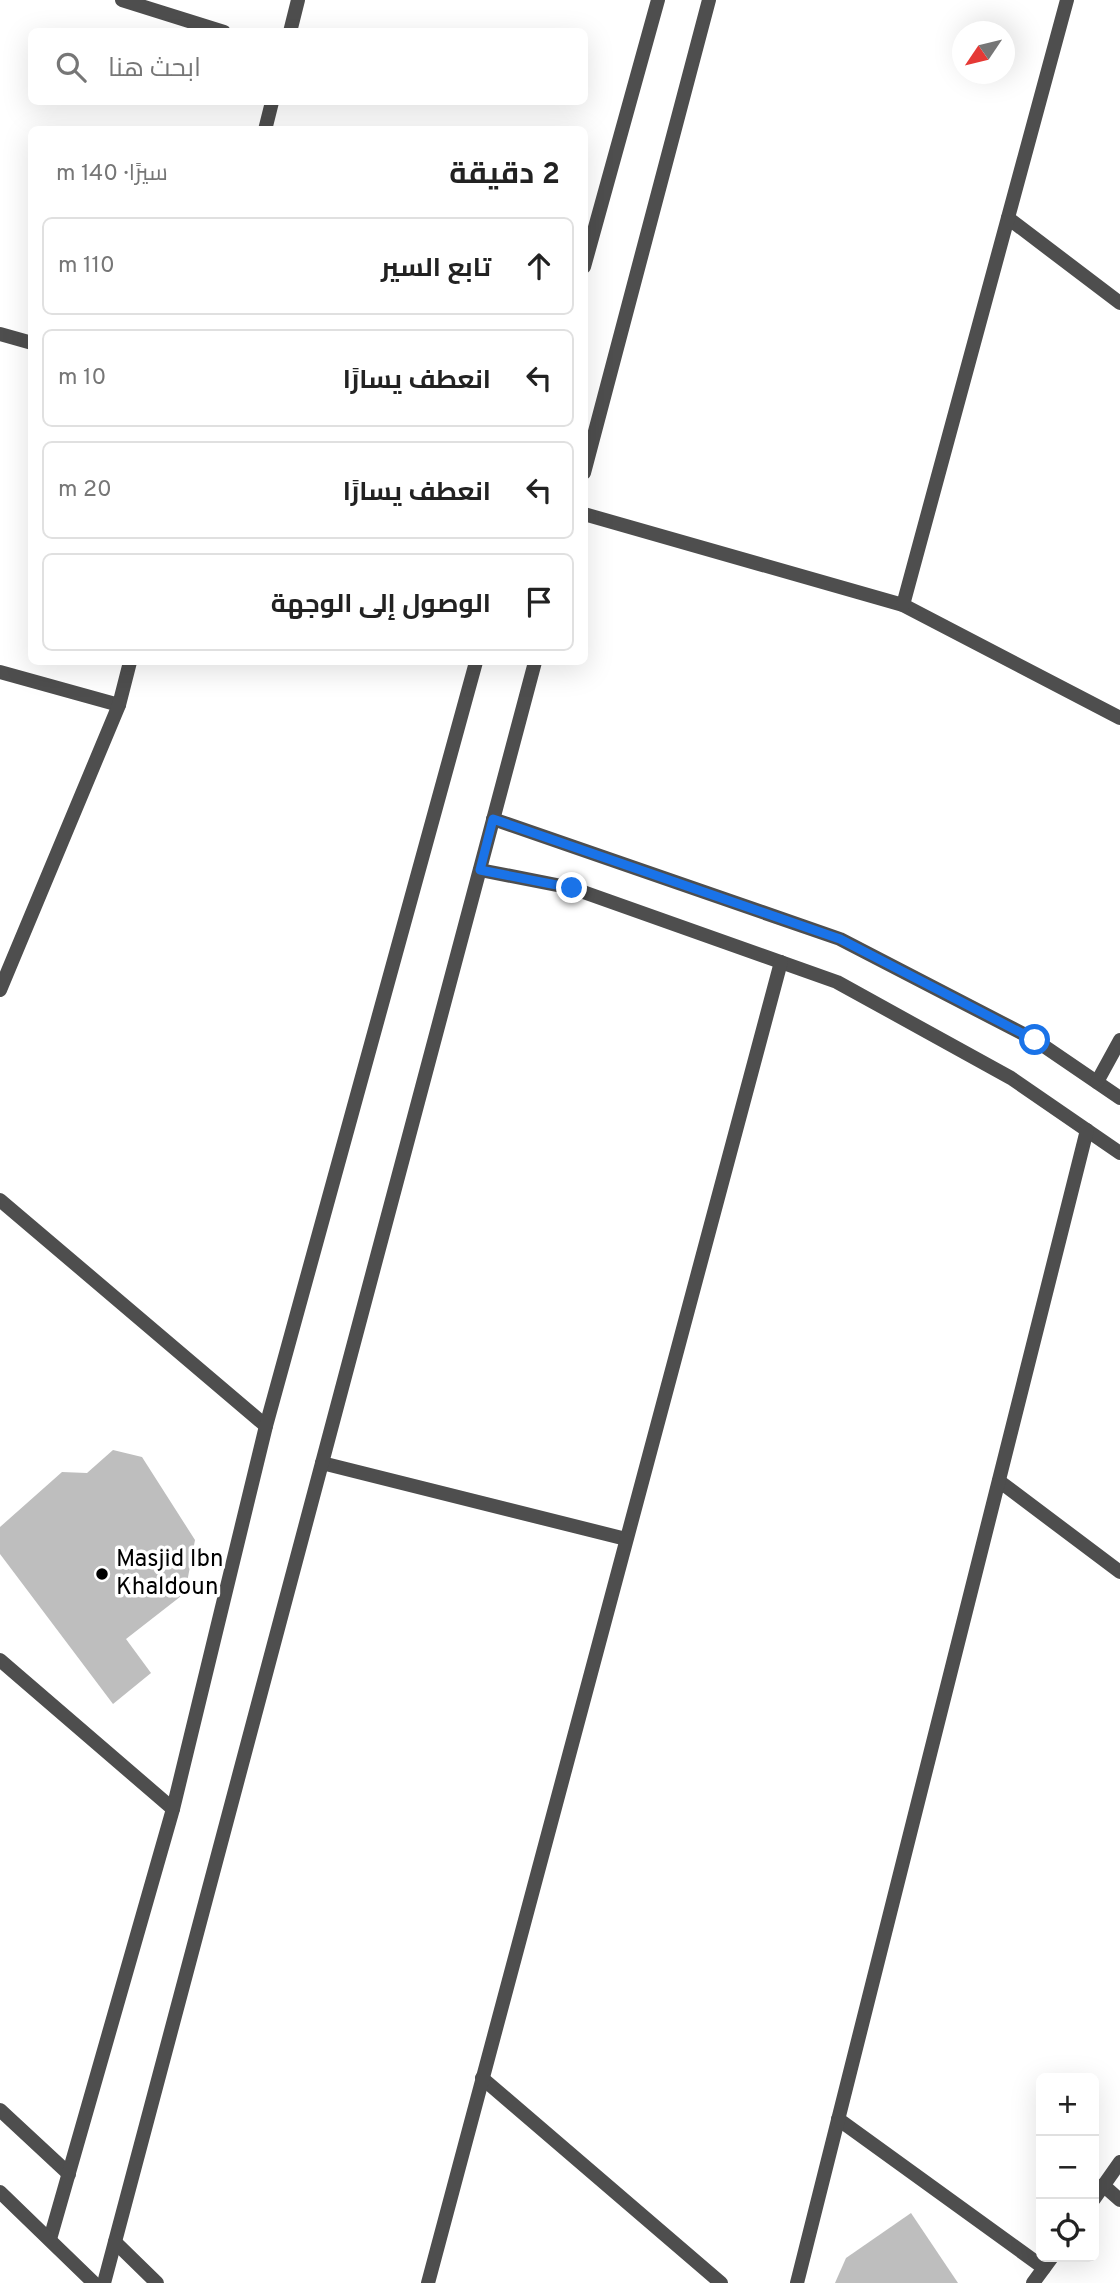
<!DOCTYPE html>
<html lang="ar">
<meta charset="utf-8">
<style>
:root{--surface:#fff;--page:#f2f2f2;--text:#222;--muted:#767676;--line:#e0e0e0}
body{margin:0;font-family:Overpass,Cairo,sans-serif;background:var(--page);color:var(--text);direction:rtl}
.controls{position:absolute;right:21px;bottom:21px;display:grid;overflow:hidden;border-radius:10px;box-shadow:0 7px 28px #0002}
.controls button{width:63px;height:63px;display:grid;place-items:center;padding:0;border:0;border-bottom:2px solid var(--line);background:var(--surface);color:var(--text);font:35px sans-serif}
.compass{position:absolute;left:952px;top:21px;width:63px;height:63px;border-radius:50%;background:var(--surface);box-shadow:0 7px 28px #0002;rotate:235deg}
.stop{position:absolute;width:21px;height:21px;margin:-16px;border:5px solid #1a73e8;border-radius:50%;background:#fff}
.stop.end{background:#1a73e8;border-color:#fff;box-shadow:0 2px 7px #0008}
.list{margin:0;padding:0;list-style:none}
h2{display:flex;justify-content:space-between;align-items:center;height:91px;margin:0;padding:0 28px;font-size:30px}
h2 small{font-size:23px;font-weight:400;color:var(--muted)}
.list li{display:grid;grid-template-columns:46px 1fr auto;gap:21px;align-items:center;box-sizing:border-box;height:98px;margin:0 14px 14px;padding:0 14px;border:2px solid var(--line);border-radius:10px}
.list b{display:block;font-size:26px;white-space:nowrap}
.list em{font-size:23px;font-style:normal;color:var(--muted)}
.icon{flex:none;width:38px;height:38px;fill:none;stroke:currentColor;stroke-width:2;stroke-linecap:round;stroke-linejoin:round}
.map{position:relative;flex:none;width:1120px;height:2283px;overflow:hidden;direction:ltr}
.search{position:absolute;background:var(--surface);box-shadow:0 7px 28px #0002;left:28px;top:28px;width:560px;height:77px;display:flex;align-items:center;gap:18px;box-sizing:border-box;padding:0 24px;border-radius:10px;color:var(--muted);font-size:26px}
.panel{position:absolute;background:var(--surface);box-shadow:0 7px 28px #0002;left:28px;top:126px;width:560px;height:539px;border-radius:10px;direction:rtl}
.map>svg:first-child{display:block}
.building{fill:#bebebe}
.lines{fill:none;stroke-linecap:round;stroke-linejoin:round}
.service{stroke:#4e4e4e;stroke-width:14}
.pedestrian{stroke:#4e4e4e;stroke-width:14}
.minor{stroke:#4e4e4e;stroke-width:14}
.tertiary{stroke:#4e4e4e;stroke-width:14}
.route{stroke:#1a73e8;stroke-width:9}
.poi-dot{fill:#000;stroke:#fff;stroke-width:2.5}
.labels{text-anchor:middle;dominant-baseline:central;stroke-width:7;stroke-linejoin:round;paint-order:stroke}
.poi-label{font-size:24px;fill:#000;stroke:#fff;text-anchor:start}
</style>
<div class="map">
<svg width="1120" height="2283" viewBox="0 0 1120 2283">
<rect width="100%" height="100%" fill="#fff"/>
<!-- building -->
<g class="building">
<path d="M113 1450 142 1457 195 1540 185 1593 126 1639 151 1673 113 1704 0 1554V1527L62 1472 87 1473Z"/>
<path d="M911 2213 958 2283H835L846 2258Z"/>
</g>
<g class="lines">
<!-- service -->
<g class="service">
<path d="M838 2119 1044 2268"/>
<path d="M1103 2185 1120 2200"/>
</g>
<!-- pedestrian -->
<g class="pedestrian">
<path d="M0 2110 69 2174"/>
<path d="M115 2242 157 2283"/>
</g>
<!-- minor -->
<g class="minor">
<path d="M122 0 224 32"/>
<path d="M290 32 298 0"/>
<path d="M265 130 272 102"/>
<path d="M1008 218 1120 303"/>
<path d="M584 267 658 0"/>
<path d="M0 334 32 343"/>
<path d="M584 473 709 0"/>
<path d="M584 514 903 605 1120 718"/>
<path d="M903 605 1067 0"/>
<path d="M0 672 119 705"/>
<path d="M493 819 840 939 1035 1040 1120 1098"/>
<path d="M480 870 572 888 837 982 1011 1078 1120 1153"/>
<path d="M0 990 119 705 130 662"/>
<path d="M1097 1082 1120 1040"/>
<path d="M0 1200 266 1426"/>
<path d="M322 1463 626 1539"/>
<path d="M999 1481 1120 1572"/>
<path d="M0 1660 173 1809"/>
<path d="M482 2078 721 2283"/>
<path d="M1094 2199 1120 2162"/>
<path d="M50 2239 173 1809 266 1426 476 662"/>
<path d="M104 2283 535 662"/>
<path d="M428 2283 781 962"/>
<path d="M797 2283 1087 1130"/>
<path d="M1033 2283 1052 2257"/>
</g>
<!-- tertiary -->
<path class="tertiary" d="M0 2192 94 2283"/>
</g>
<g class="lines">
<!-- route -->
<path class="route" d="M572 888 480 870 493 819 840 939 1035 1040"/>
</g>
<!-- markers -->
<circle class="poi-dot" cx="102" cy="1574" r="7"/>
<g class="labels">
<!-- poi labels -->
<g class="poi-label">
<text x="116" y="1560">Masjid Ibn<tspan x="116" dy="28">Khaldoun</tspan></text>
</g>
</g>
</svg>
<div class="controls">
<button>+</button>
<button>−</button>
<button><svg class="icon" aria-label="locate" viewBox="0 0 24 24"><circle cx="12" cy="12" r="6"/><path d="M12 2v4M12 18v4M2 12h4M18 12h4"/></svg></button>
</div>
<svg class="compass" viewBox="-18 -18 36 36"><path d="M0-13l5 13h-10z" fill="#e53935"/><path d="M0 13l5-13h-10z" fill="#767676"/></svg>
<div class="stop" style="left:1035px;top:1040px"></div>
<div class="stop end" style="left:572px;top:888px"></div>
<div class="search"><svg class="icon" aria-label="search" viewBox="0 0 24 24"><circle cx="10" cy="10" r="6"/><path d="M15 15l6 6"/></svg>ابحث هنا</div>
<section class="panel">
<h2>2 دقيقة<small>سيرًا · 140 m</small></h2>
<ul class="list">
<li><svg class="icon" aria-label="ahead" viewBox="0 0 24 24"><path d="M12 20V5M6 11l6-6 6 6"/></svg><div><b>تابع السير</b></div><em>110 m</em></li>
<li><svg class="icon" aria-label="left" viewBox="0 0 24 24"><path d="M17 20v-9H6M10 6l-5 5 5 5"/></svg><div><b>انعطف يسارًا</b></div><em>10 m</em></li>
<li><svg class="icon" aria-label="left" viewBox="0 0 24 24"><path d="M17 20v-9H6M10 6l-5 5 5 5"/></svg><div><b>انعطف يسارًا</b></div><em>20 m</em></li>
<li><svg class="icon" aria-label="arrive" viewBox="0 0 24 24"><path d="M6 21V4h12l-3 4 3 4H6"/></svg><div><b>الوصول إلى الوجهة</b></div></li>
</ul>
</section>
</div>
